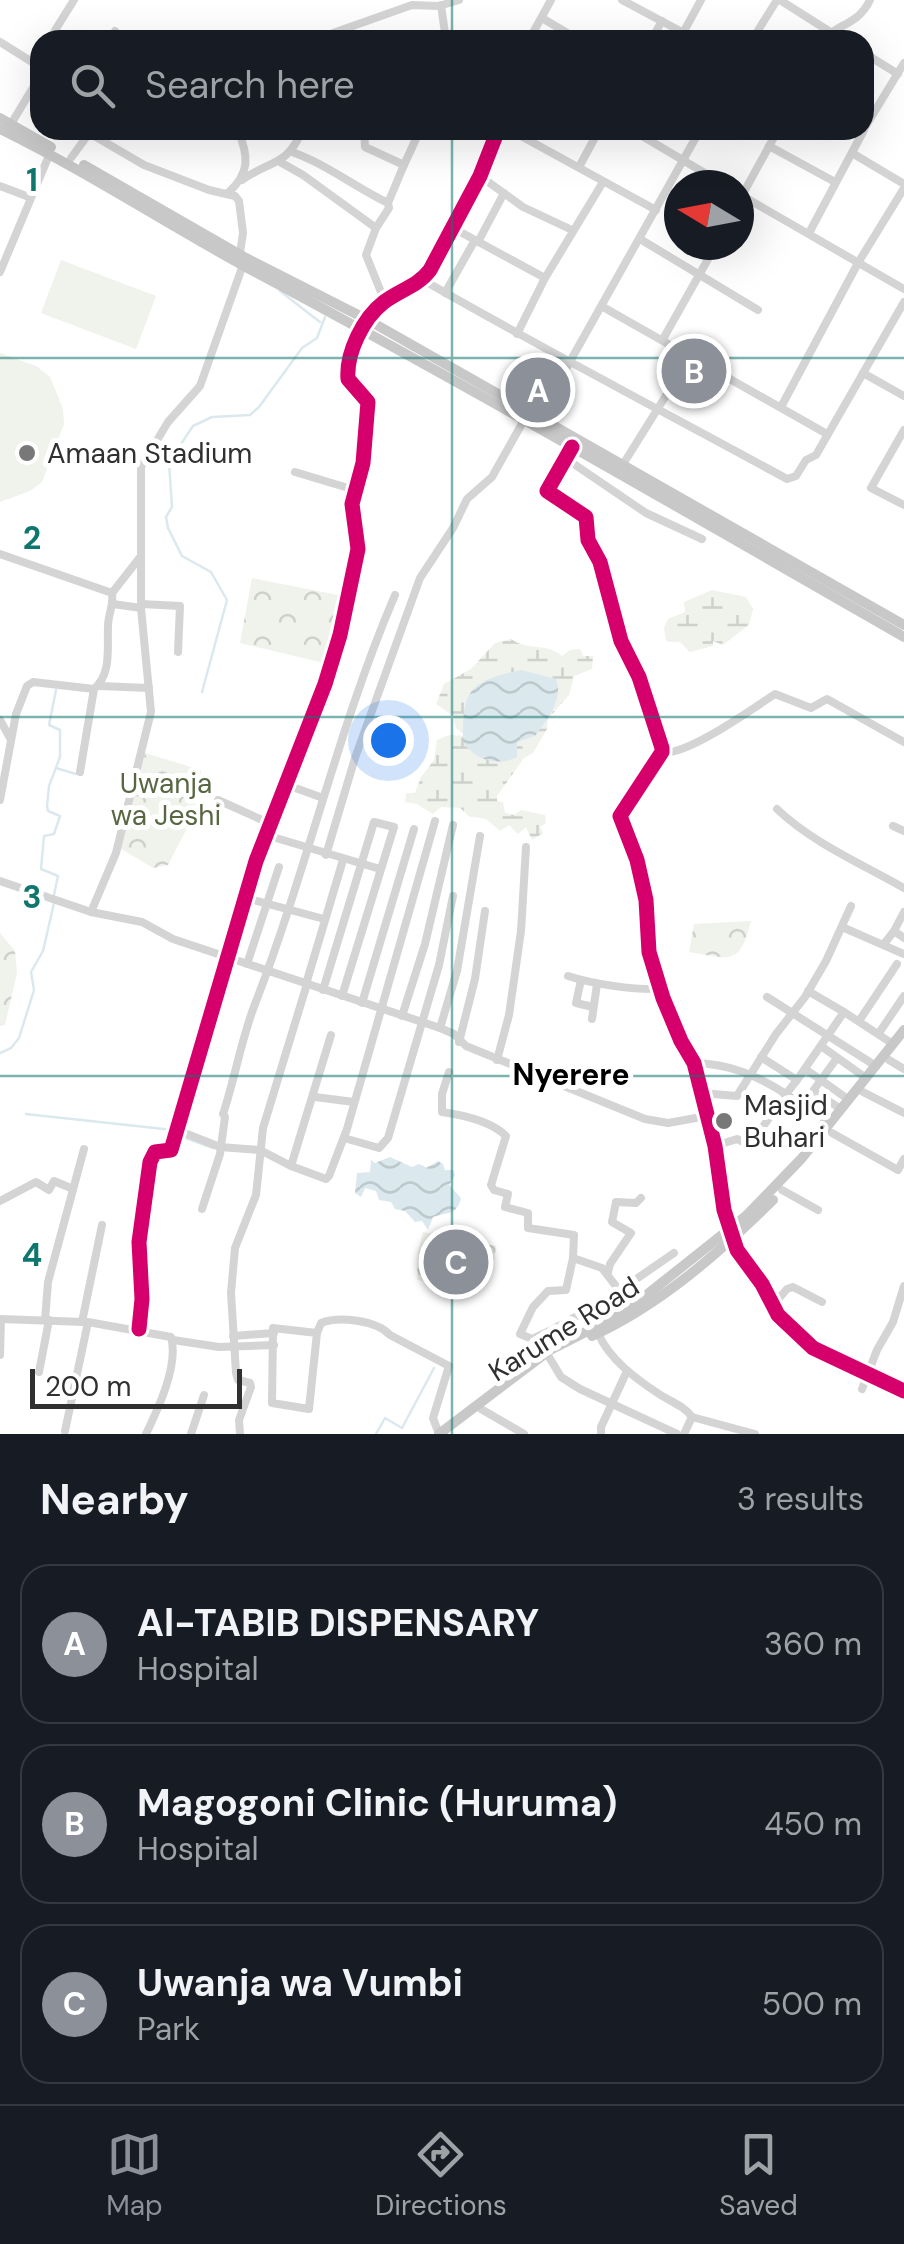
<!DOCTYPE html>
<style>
:root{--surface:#171b24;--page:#242831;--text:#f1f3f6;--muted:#9ea1a6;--line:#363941;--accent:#8c9099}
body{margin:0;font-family:"DM Sans",sans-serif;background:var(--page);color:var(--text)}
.compass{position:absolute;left:664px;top:170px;width:90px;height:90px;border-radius:50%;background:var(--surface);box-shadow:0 10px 40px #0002;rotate:280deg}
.scale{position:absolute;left:30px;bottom:25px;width:212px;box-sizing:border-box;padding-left:10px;border:5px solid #303030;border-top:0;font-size:28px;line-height:35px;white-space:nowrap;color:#303030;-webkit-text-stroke:8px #fff;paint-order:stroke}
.you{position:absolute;left:388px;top:740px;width:35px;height:35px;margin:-25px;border:8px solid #fff;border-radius:50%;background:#1a73e8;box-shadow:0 0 0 15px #1a73e833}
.badge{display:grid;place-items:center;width:65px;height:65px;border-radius:50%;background:var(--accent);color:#fff;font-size:32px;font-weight:700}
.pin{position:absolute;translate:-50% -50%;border:5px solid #fff;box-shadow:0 2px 10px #0006}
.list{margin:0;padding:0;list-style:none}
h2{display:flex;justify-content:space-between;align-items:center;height:130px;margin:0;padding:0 40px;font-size:42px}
h2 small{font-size:32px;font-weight:400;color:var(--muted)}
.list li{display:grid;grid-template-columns:65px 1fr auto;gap:30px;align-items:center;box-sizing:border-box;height:160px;margin:0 20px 20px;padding:0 20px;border:2px solid var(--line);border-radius:30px}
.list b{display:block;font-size:38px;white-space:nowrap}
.list p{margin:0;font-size:32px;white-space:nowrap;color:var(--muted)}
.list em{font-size:32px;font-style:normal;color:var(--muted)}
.icon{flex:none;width:55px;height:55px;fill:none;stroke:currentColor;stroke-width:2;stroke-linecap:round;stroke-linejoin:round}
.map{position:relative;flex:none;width:904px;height:1434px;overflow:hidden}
.search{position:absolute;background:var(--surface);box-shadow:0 10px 40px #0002;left:30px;right:30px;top:30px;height:110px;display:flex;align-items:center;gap:25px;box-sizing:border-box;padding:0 35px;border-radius:30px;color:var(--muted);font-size:38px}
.sheet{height:670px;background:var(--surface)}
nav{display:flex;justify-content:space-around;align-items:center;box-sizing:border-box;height:140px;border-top:2px solid var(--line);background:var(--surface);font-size:28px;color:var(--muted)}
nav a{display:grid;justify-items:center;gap:5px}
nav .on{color:var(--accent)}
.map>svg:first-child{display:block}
.grass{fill:#f0f2ec}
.wetland{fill:url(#wetland-marsh)}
.park{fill:url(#park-crowns)}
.water{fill:url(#water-waves)}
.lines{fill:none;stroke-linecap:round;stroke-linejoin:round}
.stream{stroke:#dbe9ee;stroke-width:2.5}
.minor{stroke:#d4d4d4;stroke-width:8}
.major{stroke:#c8c8c8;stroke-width:10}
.cycleway-casing{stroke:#fff;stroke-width:21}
.cycleway{stroke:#d6006c;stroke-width:15}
.grid{fill:none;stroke:#0f766e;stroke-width:2.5;stroke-opacity:0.55}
.poi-dot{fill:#787878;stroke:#fff;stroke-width:4}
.labels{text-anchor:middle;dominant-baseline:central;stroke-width:10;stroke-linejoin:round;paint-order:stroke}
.poi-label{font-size:28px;fill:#303030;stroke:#fff;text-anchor:start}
.park-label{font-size:28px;fill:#586742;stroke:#fff}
.street-label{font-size:28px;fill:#303030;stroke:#fff}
.neighbourhood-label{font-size:30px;font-weight:bold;fill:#000;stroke:#fff}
.grid-label{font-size:32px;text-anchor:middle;font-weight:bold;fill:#0f766e;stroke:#fff;stroke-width:10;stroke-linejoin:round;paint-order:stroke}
</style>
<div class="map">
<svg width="904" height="1434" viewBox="0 0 904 1434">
<defs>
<pattern id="wetland-marsh" width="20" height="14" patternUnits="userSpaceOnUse" patternTransform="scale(2.5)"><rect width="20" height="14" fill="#f0f2ec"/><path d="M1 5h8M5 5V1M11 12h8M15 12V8" fill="none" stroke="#ced0cb"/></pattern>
<pattern id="park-crowns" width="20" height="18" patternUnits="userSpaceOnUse" patternTransform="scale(2.5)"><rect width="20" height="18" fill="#f0f2ec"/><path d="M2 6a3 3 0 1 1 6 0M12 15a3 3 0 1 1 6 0" fill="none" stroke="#ced0cb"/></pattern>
<pattern id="water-waves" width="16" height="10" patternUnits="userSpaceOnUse" patternTransform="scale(2.5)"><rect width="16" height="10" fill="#dbe9ee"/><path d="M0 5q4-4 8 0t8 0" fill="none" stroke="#bcc8cc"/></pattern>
</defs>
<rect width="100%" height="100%" fill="#fff"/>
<!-- grass -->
<g class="grass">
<path d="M61 260 156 296 136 349 41 313Z"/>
<path d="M0 353 36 366 50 377 63 409 64 424 42 482 30 491 0 502Z"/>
</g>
<!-- wetland -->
<g class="wetland">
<path d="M712 590 746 597 753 609 749 625 723 645 713 641V646L690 652 680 642 666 641 664 628 668 619 685 612 684 602Z"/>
<path d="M511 639C528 651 548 643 562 656L570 650 580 649 583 656H593L592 669 574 676 569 695 548 719 547 729 533 753 524 758 497 796V801L503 802 505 813 514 815 521 810 545 815 546 823 540 827 543 833 532 840 526 827 518 834 509 825 500 831 486 819 469 816 460 808 441 807 433 814 417 804 405 802 406 793H415L421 777 434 760 437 740 449 735 466 736 456 728 453 716 436 704 444 684 471 669 495 643Z"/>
</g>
<!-- park -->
<g class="park">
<path d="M252 578 343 596 328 664 240 643Z"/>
<path d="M145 753 201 770 199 805 168 865 153 868 118 847Z"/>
<path d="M751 921C739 968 730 958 689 952L694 924Z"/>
<path d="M0 933 15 951 17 973 5 1025 0 1026Z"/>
<path d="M423 1232 496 1246C491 1303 460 1285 417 1280L418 1253Z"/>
</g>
<!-- water -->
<g class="water">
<path d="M521 670 556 679C564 698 547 721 535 736L517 742V757C498 767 475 760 463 742 462 690 469 681 521 670Z"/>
<path d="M390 1157 412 1167 419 1164 426 1168 438 1161 443 1164 445 1170H453L455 1175 449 1185 461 1198C457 1216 446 1212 433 1217L428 1230 422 1221 415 1222 405 1211 395 1209 391 1202 379 1200 376 1191 365 1188 361 1197 355 1193 357 1173 370 1172 371 1160 375 1163Z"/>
</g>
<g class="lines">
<!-- stream -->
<g class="stream">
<path d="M280 291 320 322"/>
<path d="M202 692 227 600 211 572 182 556 168 528 166 517 172 507 169 462 193 426 212 417 250 415 259 407 302 348 317 338 325 317"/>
<path d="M56 768 76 774"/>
<path d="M54 895 58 876 41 869 44 836 54 834 60 816 48 811 47 806 49 786 60 757V730L49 725 56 690"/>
<path d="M0 1053 11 1048 19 1038 34 990 31 972 43 951 54 903"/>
<path d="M26 1114 173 1130"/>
<path d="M183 1137 213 1148"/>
<path d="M376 1434 385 1418 402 1428 434 1368"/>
</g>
<!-- minor -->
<g class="minor">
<path d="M622 0 697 40"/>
<path d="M780 0 843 40"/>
<path d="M441 5 446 40"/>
<path d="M542 18 579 40"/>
<path d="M683 33 701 0"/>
<path d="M49 40 74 0"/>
<path d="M111 40 115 31"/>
<path d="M331 40 333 33 412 5 439 6 459 0"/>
<path d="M529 40 551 0"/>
<path d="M651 40 662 21"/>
<path d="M752 40 777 0"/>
<path d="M826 40C835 23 857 27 870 0"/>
<path d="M0 42 40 67"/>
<path d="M864 53 898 74"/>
<path d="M11 124 40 76"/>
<path d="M864 129 904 63"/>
<path d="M90 130 91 134 144 165 209 190 235 196 239 201 243 233 240 253"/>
<path d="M364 130 365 147 404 165 388 203 389 208 376 228 366 255 385 302"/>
<path d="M510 130 656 210"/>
<path d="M632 130 725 185"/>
<path d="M769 146 835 182"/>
<path d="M292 152C326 164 355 187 388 203"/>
<path d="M852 153 904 184"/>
<path d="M71 158 90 132"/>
<path d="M280 162 303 175 376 228"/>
<path d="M404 165 420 130"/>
<path d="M579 167 599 130"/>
<path d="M480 176 523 207 572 230"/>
<path d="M242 180C270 160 288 166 302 130"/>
<path d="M0 186 29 197"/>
<path d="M228 193C250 173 249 157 238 130"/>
<path d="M739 194 904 289"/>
<path d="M739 201 778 130"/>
<path d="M453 228 545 278"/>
<path d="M809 233 864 130"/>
<path d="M640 239 758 310"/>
<path d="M478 242 504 193"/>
<path d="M0 272 50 153"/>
<path d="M423 280C543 349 666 413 787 479L796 476 806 460 816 455 904 302"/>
<path d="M445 293 475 240"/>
<path d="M603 307 827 434"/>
<path d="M517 334 545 278 603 182"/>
<path d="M663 339 716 245"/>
<path d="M863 373 904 396"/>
<path d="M781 407 858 263 904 188"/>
<path d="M536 422 700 130"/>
<path d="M904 430 871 488 904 505"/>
<path d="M572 447 547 491 586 517 588 540 600 562 621 641 639 677 662 748V752L620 816 637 860 646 900 649 952 663 998 681 1041 694 1063 715 1146 724 1210 737 1250 762 1284 778 1315 813 1348 904 1391"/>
<path d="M565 458 646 513 702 539"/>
<path d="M622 466 690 357"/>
<path d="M295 472 355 490"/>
<path d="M0 554 112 593 141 556"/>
<path d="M113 604 141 608"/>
<path d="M141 604 180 606 178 652"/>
<path d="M99 686 149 688"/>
<path d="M0 720 10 738"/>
<path d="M662 752C685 757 752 709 775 694L811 708 827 699 904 742"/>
<path d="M80 772 94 689"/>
<path d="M287 785 323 798"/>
<path d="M0 800 16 714 27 686 33 682 94 689C112 674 107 647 108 626 108 614 114 606 112 593"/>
<path d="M218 800 271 824"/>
<path d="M777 809C811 842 862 864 904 888"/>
<path d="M893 826 904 831"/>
<path d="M266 835 380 869"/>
<path d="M326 855 355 758 420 578 453 528 467 499 492 477 524 420"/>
<path d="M0 881 91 912 142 922 173 939 440 1028 454 1034 466 1046 645 1119 668 1123 707 1116"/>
<path d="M246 898 324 919"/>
<path d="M91 912 116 853 151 712 141 608V467L168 422 200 386 244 262"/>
<path d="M842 927 904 954"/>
<path d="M894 931 904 912"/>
<path d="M884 944 894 931 904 938"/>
<path d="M247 964 279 867"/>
<path d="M568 976C593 984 633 990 660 989"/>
<path d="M581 980 576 1003 593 1007"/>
<path d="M306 984 343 860"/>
<path d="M323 990 374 822 394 827 342 996"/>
<path d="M808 991 844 1012"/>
<path d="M767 997 876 1066"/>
<path d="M362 1003 414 829"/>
<path d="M402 1016 425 944 453 825"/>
<path d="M592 1019 597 984"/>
<path d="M859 1021 897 964"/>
<path d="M440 1028 457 971 480 836"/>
<path d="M879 1033 904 996"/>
<path d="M331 1035 291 1166 326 1179 329 1176 347 1129 435 821"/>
<path d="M459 1042 475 979 485 911"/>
<path d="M821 1046 866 1078"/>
<path d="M761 1057 797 1080 844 1012 893 1044"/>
<path d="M497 1060 509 1015 521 931 526 847"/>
<path d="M889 1060 904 1069"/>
<path d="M694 1063C730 1064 756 1075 786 1094L797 1080"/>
<path d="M805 1069 821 1080 837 1058"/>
<path d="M449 1072 442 1094V1112C463 1115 491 1121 506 1136L491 1185 494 1190 508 1194 505 1207 528 1213V1228L574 1235 573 1258 602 1268 632 1307"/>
<path d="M863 1092 904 1113"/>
<path d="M701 1093 737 1096 776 1034 805 997 826 961 851 906"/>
<path d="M315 1097 354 1102"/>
<path d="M841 1109 813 1091 821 1080 849 1100"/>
<path d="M177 1130 220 1147 260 1150 291 1166"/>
<path d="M832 1133 898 1170 904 1159"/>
<path d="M344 1138 379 1148 388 1138 439 965 453 896"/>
<path d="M715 1146 737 1139 750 1145 786 1094 831 1123"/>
<path d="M782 1190 818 1210"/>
<path d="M0 1201 36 1182 49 1190 54 1181 73 1189"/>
<path d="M202 1209 220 1154 225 1117 223 1114C235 1078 241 1040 255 1004 307 870 338 728 395 595"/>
<path d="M608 1272 610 1264 631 1233 612 1222 616 1202 636 1203 641 1198"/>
<path d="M774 1304 787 1289 793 1287 822 1302"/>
<path d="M0 1319 85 1322"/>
<path d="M45 1320 48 1282 84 1149"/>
<path d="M82 1322 102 1225"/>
<path d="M139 1329 142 1299 139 1242 150 1162 155 1152 171 1150 256 861 325 684 340 635 358 549 352 504 363 463 368 402 348 379C346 353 363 318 384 302 400 290 418 286 430 270L480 176 498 130"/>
<path d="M553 1329 532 1339 520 1334 533 1307 548 1291 566 1290 573 1258"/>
<path d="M317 1333 309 1409 272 1403 273 1328 317 1333 321 1323C339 1316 376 1320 390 1335L449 1366 433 1418 439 1434"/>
<path d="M598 1333C609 1359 636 1379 659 1394 671 1402 683 1405 692 1417"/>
<path d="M233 1336 274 1333"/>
<path d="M173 1340 219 1347 274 1345"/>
<path d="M562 1344 553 1329 603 1302 674 1253"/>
<path d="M0 1355 1 1319"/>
<path d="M549 1357 561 1377 580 1389 677 1434"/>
<path d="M39 1372 49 1320"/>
<path d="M862 1389 877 1350 893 1322 904 1286"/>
<path d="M481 1409 524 1434"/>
<path d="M65 1431 88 1322 171 1337C179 1365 158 1409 146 1434"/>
<path d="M191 1434 204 1395"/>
<path d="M240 1434 239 1420 251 1387 250 1383 238 1380 236 1373 231 1293 235 1248 256 1195 263 1128 307 984"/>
<path d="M601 1434V1427L627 1371"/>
<path d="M684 1434 692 1417 755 1434"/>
</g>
<!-- major -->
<g class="major">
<path d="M0 118 51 147"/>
<path d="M0 129C84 170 162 221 244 266 467 385 685 511 904 637"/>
<path d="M84 165 246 258 368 320 904 625"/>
<path d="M592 1336C660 1305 719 1253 773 1200"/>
<path d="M439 1434 550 1350 625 1312 746 1216 802 1158 904 1030"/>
</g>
<defs>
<g id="cycleway">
<path d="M572 447 547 491 586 517 588 540 600 562 621 641 639 677 662 748V752L620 816 637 860 646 900 649 952 663 998 681 1041 694 1063 715 1146 724 1210 737 1250 762 1284 778 1315 813 1348 904 1391"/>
<path d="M139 1329 142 1299 139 1242 150 1162 155 1152 171 1150 256 861 325 684 340 635 358 549 352 504 363 463 368 402 348 379C346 353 363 318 384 302 400 290 418 286 430 270L480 176 498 130"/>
</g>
</defs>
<!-- cycleway casing -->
<use href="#cycleway" class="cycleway-casing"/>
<!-- cycleway -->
<use href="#cycleway" class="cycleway"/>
</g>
<!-- grid -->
<path class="grid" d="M452 0V40M452 130V1434M0 358H904M0 717H904M0 1076H904"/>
<!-- markers -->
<g class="poi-dot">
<circle cx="27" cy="453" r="10"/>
<circle cx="724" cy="1121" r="10"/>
</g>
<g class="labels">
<!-- poi labels -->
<g class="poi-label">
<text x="47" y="453">Amaan Stadium</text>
<text x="744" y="1105">Masjid<tspan x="744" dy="32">Buhari</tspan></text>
</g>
<!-- park labels -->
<g class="park-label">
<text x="166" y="783">Uwanja<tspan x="166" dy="32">wa Jeshi</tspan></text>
</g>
<!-- street labels -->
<g class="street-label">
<text transform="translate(564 1329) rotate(-32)">Karume Road</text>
</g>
<!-- neighbourhood labels -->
<g class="neighbourhood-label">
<text x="571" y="1074">Nyerere</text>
</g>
</g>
<g class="grid-label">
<text x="32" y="191">1</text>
<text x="32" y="549">2</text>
<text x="32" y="908">3</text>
<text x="32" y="1266">4</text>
</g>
</svg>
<svg class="compass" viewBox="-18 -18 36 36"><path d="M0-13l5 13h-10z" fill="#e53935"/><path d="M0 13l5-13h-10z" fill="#9ea1a6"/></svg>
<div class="scale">200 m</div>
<div class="you"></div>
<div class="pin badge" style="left:538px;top:390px">A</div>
<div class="pin badge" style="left:694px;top:371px">B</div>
<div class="pin badge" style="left:456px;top:1262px">C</div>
<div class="search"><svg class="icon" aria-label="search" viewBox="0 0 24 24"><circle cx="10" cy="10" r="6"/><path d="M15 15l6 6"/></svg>Search here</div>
</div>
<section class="sheet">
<h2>Nearby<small>3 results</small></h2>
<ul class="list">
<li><span class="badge">A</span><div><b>Al-TABIB DISPENSARY</b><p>Hospital</p></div><em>360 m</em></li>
<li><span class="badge">B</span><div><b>Magogoni Clinic (Huruma)</b><p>Hospital</p></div><em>450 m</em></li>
<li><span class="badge">C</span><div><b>Uwanja wa Vumbi</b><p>Park</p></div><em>500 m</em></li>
</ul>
</section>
<nav>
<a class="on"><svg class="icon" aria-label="map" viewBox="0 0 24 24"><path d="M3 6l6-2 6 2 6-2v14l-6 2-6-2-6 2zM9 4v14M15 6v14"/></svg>Map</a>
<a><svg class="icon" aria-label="directions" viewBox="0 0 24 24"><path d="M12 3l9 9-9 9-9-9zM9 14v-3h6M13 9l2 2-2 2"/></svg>Directions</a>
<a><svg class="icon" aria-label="saved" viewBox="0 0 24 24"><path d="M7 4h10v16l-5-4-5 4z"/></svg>Saved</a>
</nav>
